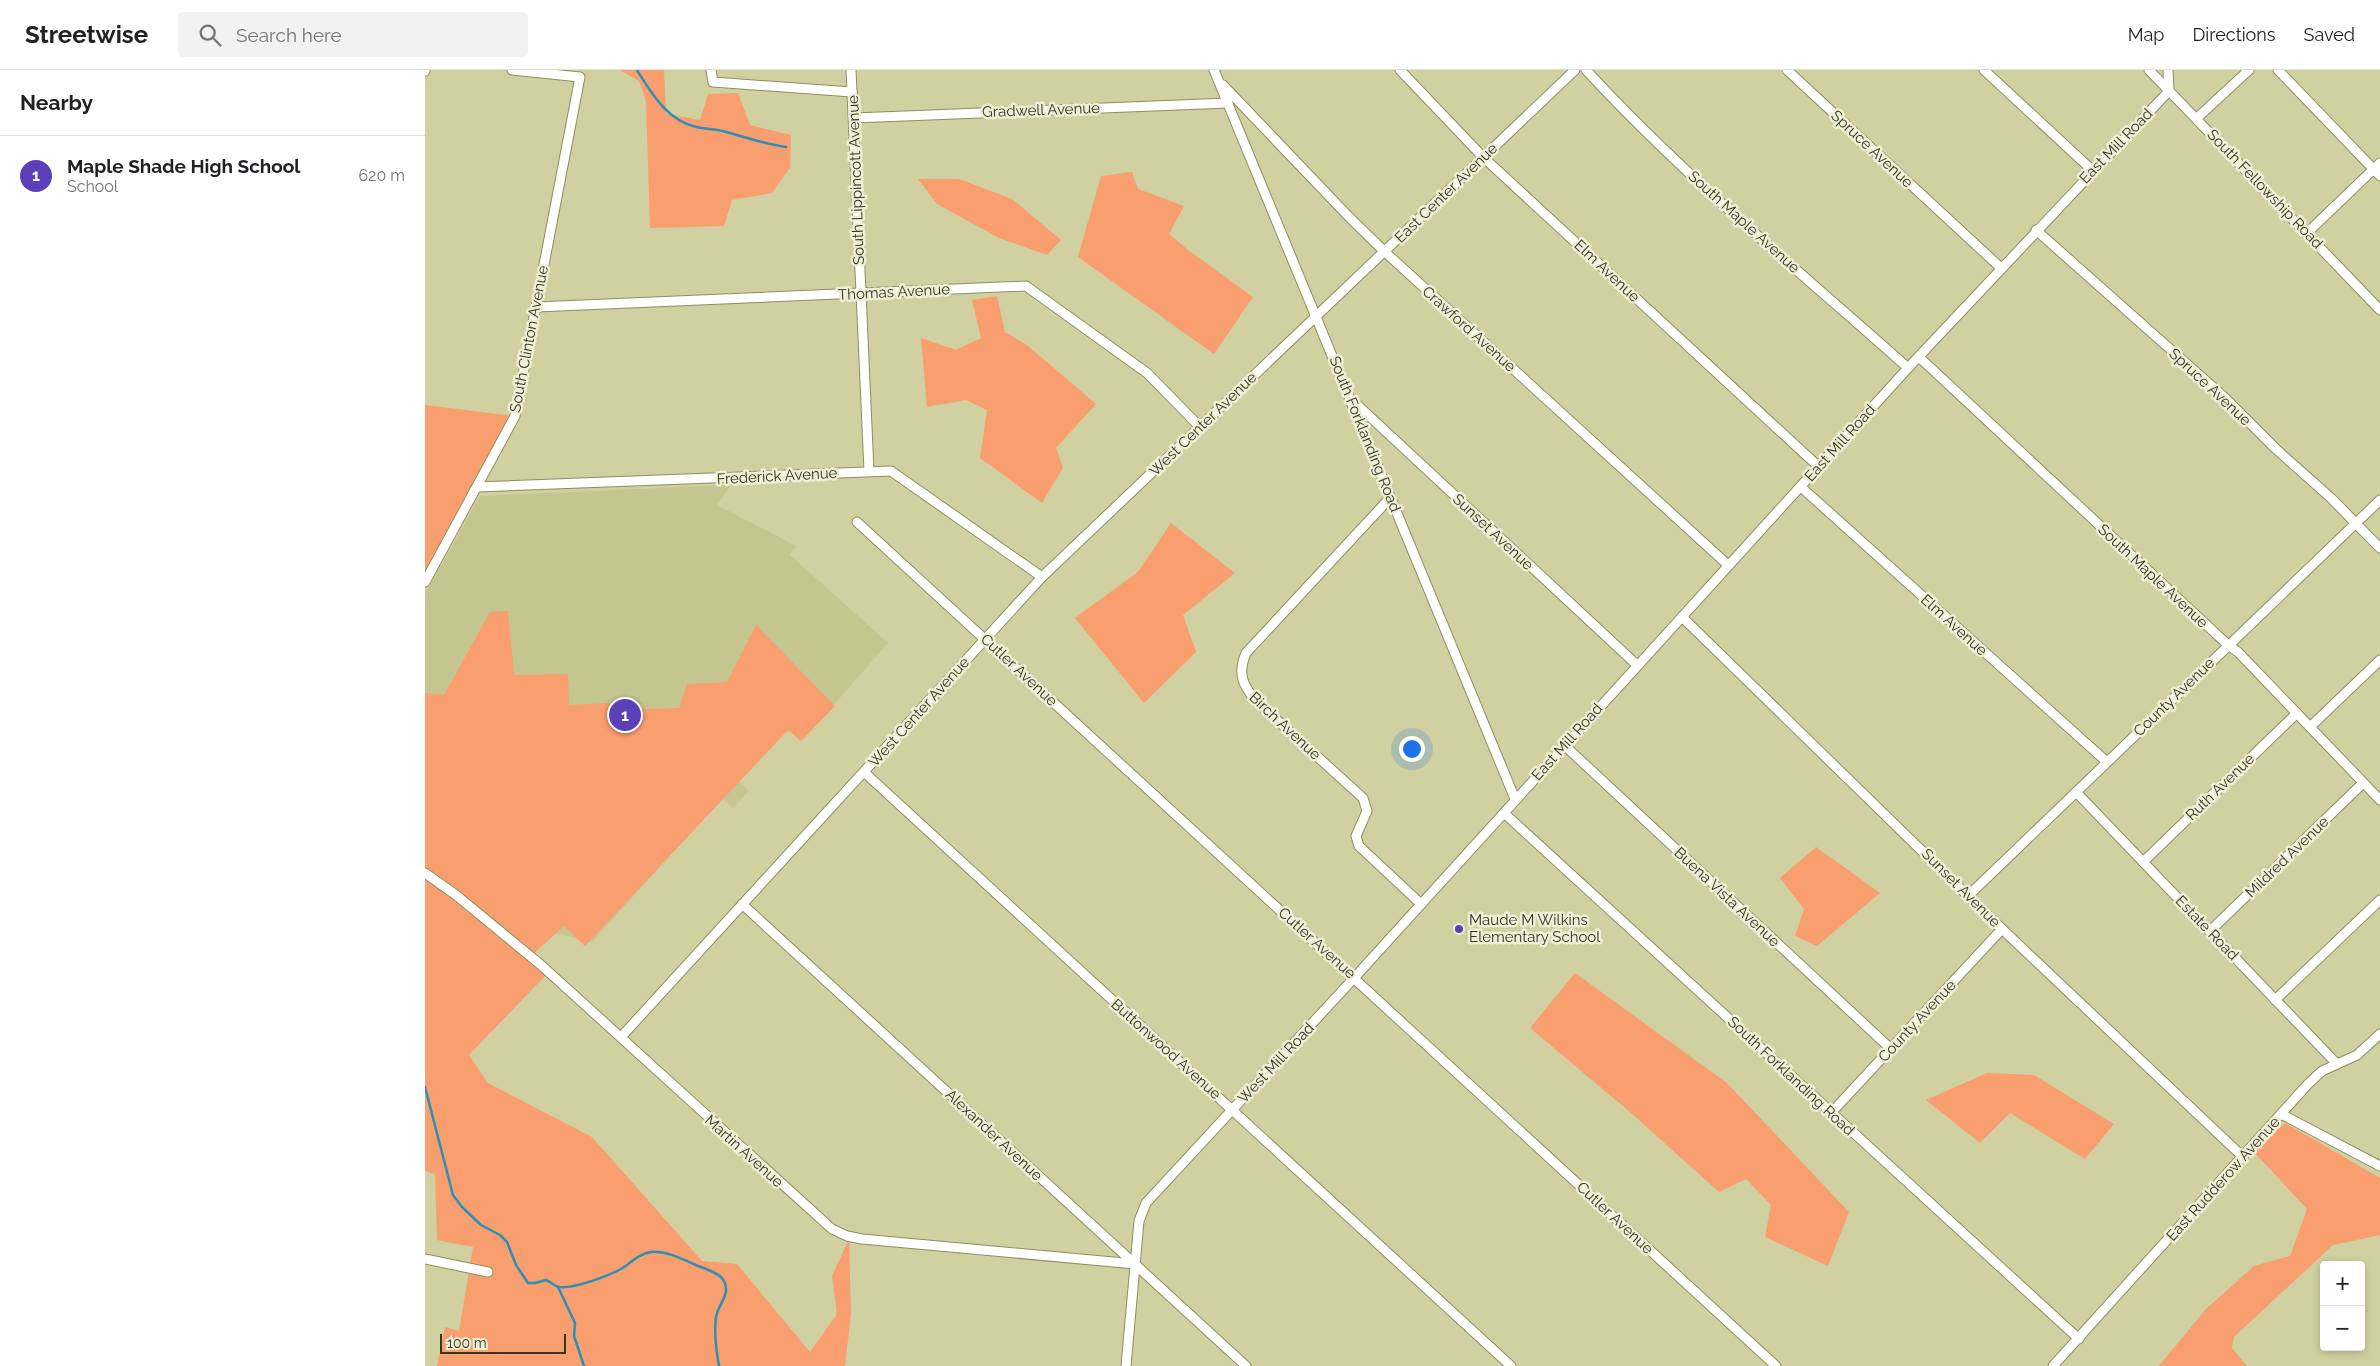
<!DOCTYPE html>
<meta charset="utf-8">
<style>
:root{--surface:#fff;--page:#f2f2f2;--text:#202124;--muted:#757577;--line:#e0e0e0;--accent:#5b40b8}
body{margin:0;font-family:Raleway,sans-serif;background:var(--page);color:var(--text)}
.controls{position:absolute;right:15px;bottom:15px;display:grid;overflow:hidden;border-radius:5px;box-shadow:0 2px 8px #0003}
.controls button{width:45px;height:45px;display:grid;place-items:center;padding:0;border:0;border-bottom:1px solid var(--line);background:var(--surface);color:var(--text);font:25px sans-serif}
.scale{position:absolute;left:15px;bottom:12px;width:126px;box-sizing:border-box;padding-left:5px;border:2px solid #353522;border-top:0;font-size:14px;line-height:18px;white-space:nowrap;color:#353522;-webkit-text-stroke:4px #efefd7;paint-order:stroke}
.you{position:absolute;left:986px;top:678px;width:18px;height:18px;margin:-12px;border:4px solid #fff;border-radius:50%;background:#1a73e8;box-shadow:0 0 0 8px #1a73e833}
.badge{display:grid;place-items:center;width:32px;height:32px;border-radius:50%;background:var(--accent);color:#fff;font-size:16px;font-weight:700}
.pin{position:absolute;translate:-50% -50%;border:2px solid #fff;box-shadow:0 1px 5px #0006}
.list{margin:0;padding:0;list-style:none}
h2{display:flex;justify-content:space-between;align-items:center;height:65px;margin:0;padding:0 20px;font-size:21px}
h2 small{font-size:16px;font-weight:400;color:var(--muted)}
.list li{display:grid;grid-template-columns:32px 1fr auto;gap:15px;align-items:center;box-sizing:border-box;height:80px;padding:0 20px;border-top:1px solid var(--line)}
.list b{display:block;font-size:19px;white-space:nowrap}
.list p{margin:0;font-size:16px;white-space:nowrap;color:var(--muted)}
.list em{font-size:16px;font-style:normal;color:var(--muted)}
.icon{flex:none;width:28px;height:28px;fill:none;stroke:currentColor;stroke-width:2;stroke-linecap:round;stroke-linejoin:round}
.map{position:relative;flex:none;width:1955px;height:1296px;overflow:hidden}
header{display:flex;align-items:center;gap:30px;box-sizing:border-box;height:70px;padding:0 25px;background:var(--surface);border-bottom:1px solid var(--line)}
header strong{font-size:24px}
nav{display:flex;gap:28px;margin-inline-start:auto;font-size:18px}
.search{width:350px;height:45px;background:var(--page);display:flex;align-items:center;gap:12px;box-sizing:border-box;padding:0 18px;border-radius:5px;color:var(--muted);font-size:19px}
main{display:flex}
aside{flex:1;background:var(--surface)}
.map>svg:first-child{display:block}
.built{fill:#c5c58f}
.green{fill:#f99e6f}
.lines{fill:none;stroke-linecap:round;stroke-linejoin:round}
.stream{stroke:#2e8fb4;stroke-width:2.5}
.minor-casing{stroke:#8e8e61;stroke-width:11}
.minor{stroke:#fff;stroke-width:9}
.poi-dot{fill:#5b40b8;stroke:#efefd7;stroke-width:2}
.labels{text-anchor:middle;dominant-baseline:central;stroke-width:5;stroke-linejoin:round;paint-order:stroke}
.street-label{font-size:15px;fill:#353522;stroke:#efefd7}
.poi-label{font-size:15px;fill:#353522;stroke:#efefd7;text-anchor:start}
</style>
<header>
<strong>Streetwise</strong>
<div class="search"><svg class="icon" aria-label="search" viewBox="0 0 24 24"><circle cx="10" cy="10" r="6"/><path d="M15 15l6 6"/></svg>Search here</div>
<nav><a>Map</a><a>Directions</a><a>Saved</a></nav>
</header>
<main>
<aside>
<h2>Nearby<small></small></h2>
<ul class="list">
<li><span class="badge">1</span><div><b>Maple Shade High School</b><p>School</p></div><em>620 m</em></li>
</ul>
</aside>
<div class="map">
<svg width="1955" height="1296" viewBox="0 0 1955 1296">
<rect width="100%" height="100%" fill="#d0d0a0"/>
<!-- built -->
<path class="built" d="M306 415 292 435 371 476 365 485 463 573 377 671 363 659 314 711 324 721 308 738 297 728 167 872 112 859 0 798V524L54 428 57 426Z"/>
<!-- green -->
<g class="green">
<path d="M195 0H239L241 44 275 50 283 24 313 23 325 55 366 65 365 98 347 123 307 130 299 156 225 158 221 31 214 11Z"/>
<path d="M707 102 713 119 759 136 744 164 763 180 828 227 789 284 653 187 676 106Z"/>
<path d="M493 109H534L587 129 636 170 622 185 574 168 512 134Z"/>
<path d="M572 226 580 262 602 275 671 334 631 378 638 398 617 433 555 388 562 340 541 330 502 337 496 268 531 280 556 268 547 230Z"/>
<path d="M0 335 90 346 0 512Z"/>
<path d="M746 453 810 503 758 545 771 582 719 633 650 548 713 502Z"/>
<path d="M83 541 89 605 143 604 144 635 184 633 189 640 254 638 262 614 302 612 331 555 410 636 376 671 363 660 160 876 139 856 107 885 122 904 44 985 63 1013 167 1067 277 1191 312 1194 385 1282 412 1244 407 1206 424 1169 426 1244 420 1296H12L20 1257 34 1261 48 1177 12 1170 10 1104 0 1101V623L19 625 65 542Z"/>
<path d="M1391 777 1455 823 1392 876 1370 866 1379 839 1355 808Z"/>
<path d="M1150 903 1302 1013 1424 1142 1403 1196 1340 1167 1346 1135 1321 1109 1294 1122 1205 1042 1105 958Z"/>
<path d="M1562 1003 1609 1005 1689 1054 1660 1089 1585 1043 1555 1073 1501 1030Z"/>
<path d="M1860 1053 1955 1108V1165L1908 1175 1809 1267 1807 1278 1822 1296H1734L1781 1239 1829 1196 1865 1186 1882 1139 1828 1081Z"/>
</g>
<g class="lines">
<!-- stream -->
<g class="stream">
<path d="M212 0C227 24 242 50 271 57 280 59 289 59 298 61 319 67 339 74 361 77"/>
<path d="M0 1017 28 1125 37 1137 56 1155 75 1165 82 1172 91 1195 103 1213H110L121 1210C126 1212 129 1216 134 1217 149 1219 183 1206 196 1199 206 1193 213 1184 226 1182 241 1180 259 1190 273 1196 281 1199 295 1203 299 1211 306 1225 293 1234 291 1247 289 1263 291 1280 294 1296"/>
<path d="M133 1217 150 1253 149 1266 159 1296"/>
</g>
<defs>
<g id="minor">
<path d="M286 0 288 12 427 22"/>
<path d="M426 0 444 401"/>
<path d="M789 0 1090 729"/>
<path d="M975 0 1058 87 1394 397"/>
<path d="M1161 0C1260 107 1374 201 1483 298"/>
<path d="M1362 0 1576 198"/>
<path d="M1559 0 1667 100"/>
<path d="M1724 0 1955 240"/>
<path d="M1853 0 1955 106"/>
<path d="M0 1V0"/>
<path d="M798 15 925 148 960 182 1303 495"/>
<path d="M429 48 803 33"/>
<path d="M1772 48 1824 0"/>
<path d="M1611 160 1798 326 1851 379 1906 428 1955 478"/>
<path d="M1882 163 1955 93"/>
<path d="M111 237 601 216 722 303 776 358"/>
<path d="M1494 287 1803 575 1813 582 1955 730"/>
<path d="M927 330 1212 595"/>
<path d="M52 417 466 401 617 507"/>
<path d="M1376 417 1682 692"/>
<path d="M965 428 821 583C812 604 818 616 832 632L938 728 942 741 931 766 934 776 996 834"/>
<path d="M432 452 1351 1296"/>
<path d="M0 512 90 346 155 7 87 0"/>
<path d="M1257 547 1577 859 1818 1087"/>
<path d="M1885 657 1955 590"/>
<path d="M1139 675 1466 979"/>
<path d="M440 703 1086 1296"/>
<path d="M1651 722 1912 994"/>
<path d="M1079 743 1654 1269"/>
<path d="M1718 792 1872 643"/>
<path d="M0 803 31 825 116 895 407 1159 422 1166 437 1169 710 1194"/>
<path d="M1544 825 1955 430"/>
<path d="M317 834 821 1296"/>
<path d="M1785 861 1938 713"/>
<path d="M1850 930 1955 830"/>
<path d="M196 967 617 507 1150 0"/>
<path d="M1406 1043 1577 859"/>
<path d="M1856 1044 1955 1096"/>
<path d="M0 1189 63 1202"/>
<path d="M701 1296 714 1151 721 1133 930 907 1483 298 1744 21 1743 0"/>
<path d="M1628 1296 1883 1014 1897 1001 1932 985 1955 964"/>
</g>
</defs>
<!-- minor casing -->
<use href="#minor" class="minor-casing"/>
<!-- minor -->
<use href="#minor" class="minor"/>
</g>
<!-- markers -->
<circle class="poi-dot" cx="1034" cy="859" r="5"/>
<g class="labels">
<!-- street labels -->
<g class="street-label">
<text transform="translate(616 40) rotate(-2)">Gradwell Avenue</text>
<text transform="translate(1691 76) rotate(-46)">East Mill Road</text>
<text transform="translate(1447 79) rotate(43)">Spruce Avenue</text>
<text transform="translate(431 110) rotate(-92)">South Lippincott Avenue</text>
<text transform="translate(1840 119) rotate(46)">South Fellowship Road</text>
<text transform="translate(1021 123) rotate(-44)">East Center Avenue</text>
<text transform="translate(1319 152) rotate(42)">South Maple Avenue</text>
<text transform="translate(1182 201) rotate(43)">Elm Avenue</text>
<text transform="translate(469 222) rotate(-3)">Thomas Avenue</text>
<text transform="translate(1044 259) rotate(42)">Crawford Avenue</text>
<text transform="translate(104 269) rotate(-79)">South Clinton Avenue</text>
<text transform="translate(1785 317) rotate(43)">Spruce Avenue</text>
<text transform="translate(778 354) rotate(-44)">West Center Avenue</text>
<text transform="translate(940 364) rotate(68)">South Forklanding Road</text>
<text transform="translate(1415 373) rotate(-48)">East Mill Road</text>
<text transform="translate(352 406) rotate(-3)">Frederick Avenue</text>
<text transform="translate(1068 462) rotate(43)">Sunset Avenue</text>
<text transform="translate(1728 506) rotate(43)">South Maple Avenue</text>
<text transform="translate(1529 555) rotate(42)">Elm Avenue</text>
<text transform="translate(594 600) rotate(43)">Cutler Avenue</text>
<text transform="translate(1749 627) rotate(-44)">County Avenue</text>
<text transform="translate(494 642) rotate(-48)">West Center Avenue</text>
<text transform="translate(860 656) rotate(43)">Birch Avenue</text>
<text transform="translate(1142 672) rotate(-48)">East Mill Road</text>
<text transform="translate(1795 717) rotate(-44)">Ruth Avenue</text>
<text transform="translate(1862 787) rotate(-44)">Mildred Avenue</text>
<text transform="translate(1536 818) rotate(45)">Sunset Avenue</text>
<text transform="translate(1302 827) rotate(43)">Buena Vista Avenue</text>
<text transform="translate(1782 858) rotate(46)">Estate Road</text>
<text transform="translate(892 873) rotate(42)">Cutler Avenue</text>
<text transform="translate(1492 951) rotate(-47)">County Avenue</text>
<text transform="translate(741 979) rotate(42)">Buttonwood Avenue</text>
<text transform="translate(851 993) rotate(-47)">West Mill Road</text>
<text transform="translate(1366 1006) rotate(43)">South Forklanding Road</text>
<text transform="translate(569 1065) rotate(43)">Alexander Avenue</text>
<text transform="translate(319 1081) rotate(42)">Martin Avenue</text>
<text transform="translate(1798 1109) rotate(-48)">East Rudderow Avenue</text>
<text transform="translate(1190 1148) rotate(43)">Cutler Avenue</text>
</g>
<!-- poi labels -->
<g class="poi-label">
<text x="1044" y="850">Maude M Wilkins<tspan x="1044" dy="17">Elementary School</tspan></text>
</g>
</g>
</svg>
<div class="controls">
<button>+</button>
<button>−</button>
</div>
<div class="scale">100 m</div>
<div class="you"></div>
<div class="pin badge" style="left:200px;top:645px">1</div>
</div>
</main>
